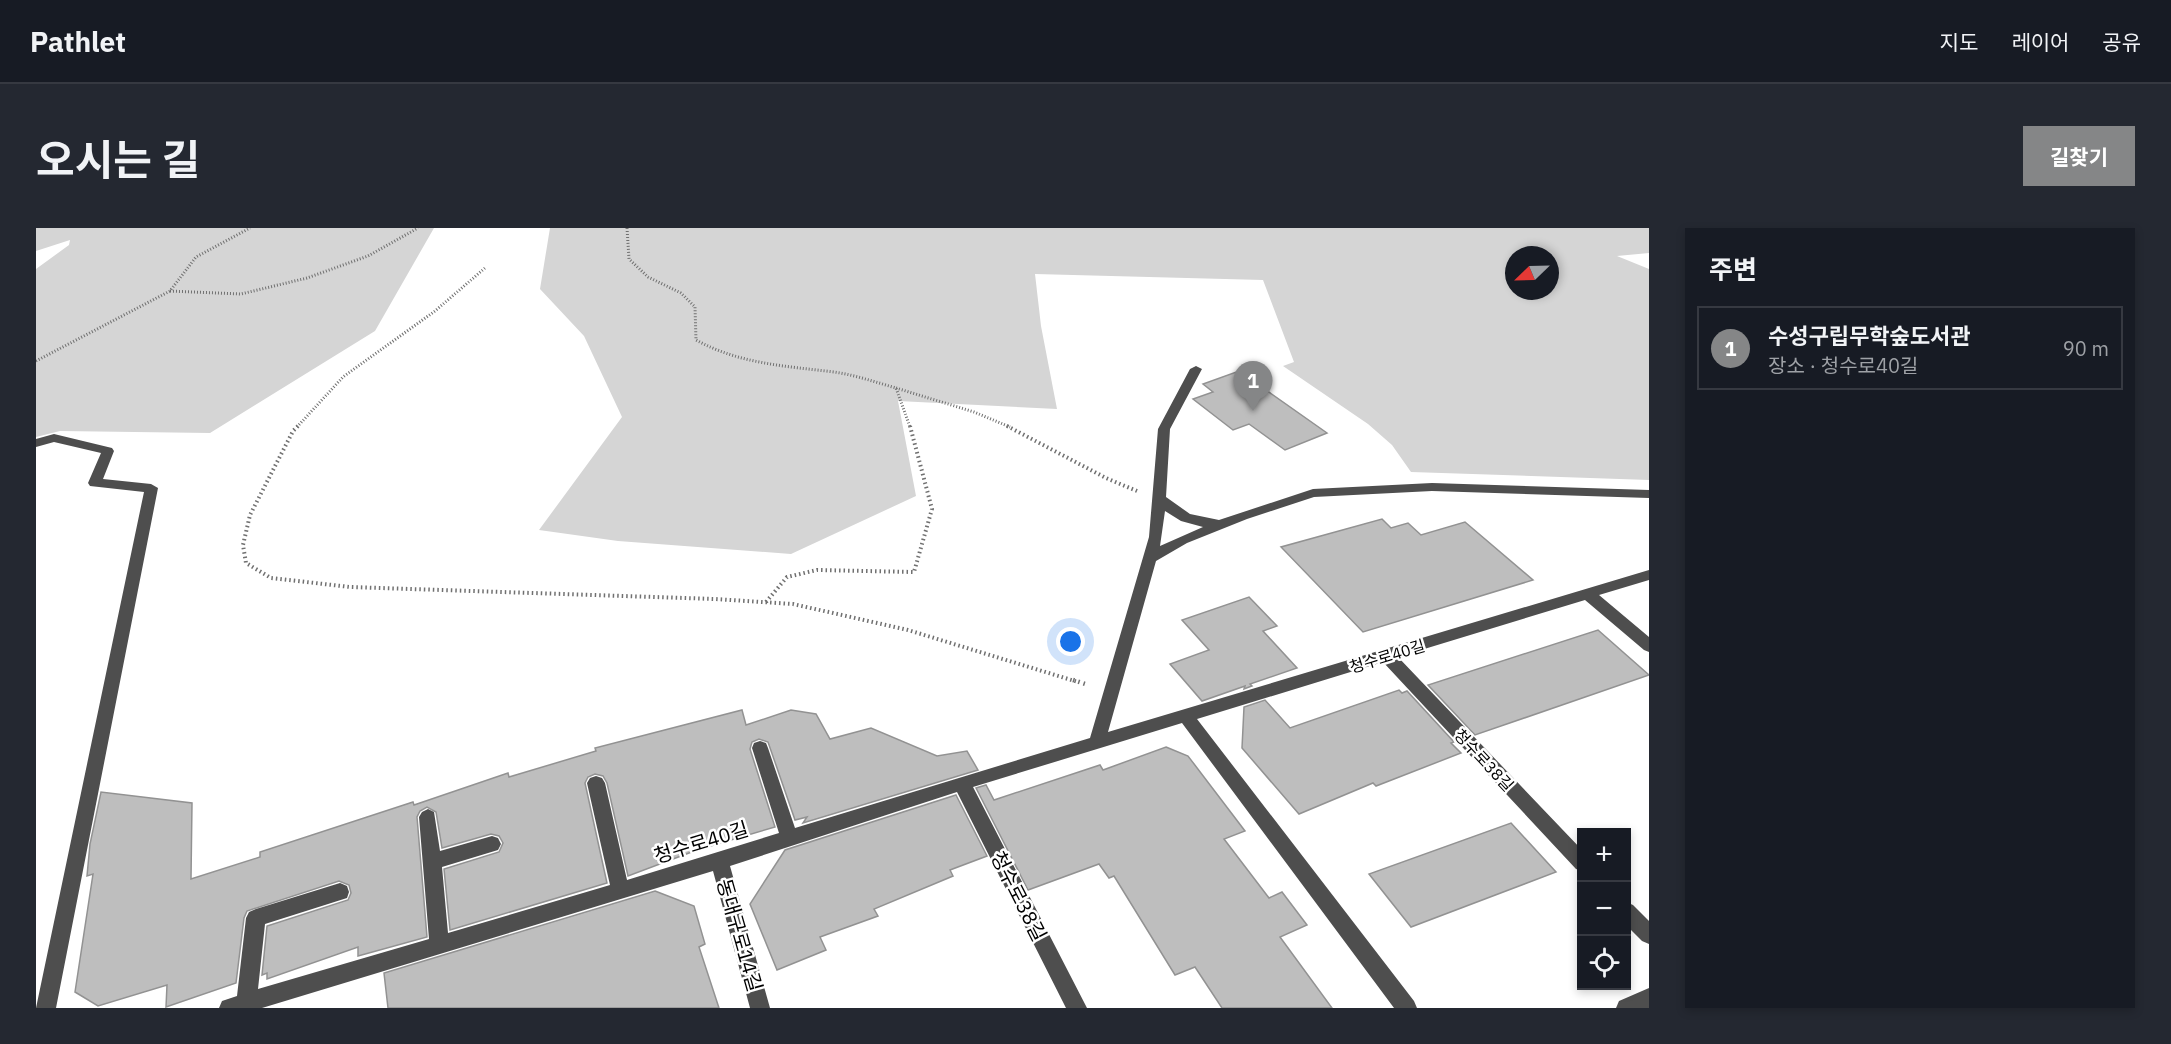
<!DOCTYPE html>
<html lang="ko">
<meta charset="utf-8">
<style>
:root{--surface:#171b24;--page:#242831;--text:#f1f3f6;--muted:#9ea1a6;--line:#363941;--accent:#858687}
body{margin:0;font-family:"IBM Plex Sans","Noto Sans KR",sans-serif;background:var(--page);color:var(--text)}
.controls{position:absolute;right:18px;bottom:18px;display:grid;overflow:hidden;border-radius:0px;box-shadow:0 3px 9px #0003}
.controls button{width:54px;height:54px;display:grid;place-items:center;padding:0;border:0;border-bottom:2px solid var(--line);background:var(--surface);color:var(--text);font:30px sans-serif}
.compass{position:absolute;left:1469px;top:18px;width:54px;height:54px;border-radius:50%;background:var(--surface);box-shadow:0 3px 9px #0003;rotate:247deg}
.you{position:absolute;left:1035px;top:414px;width:21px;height:21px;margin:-15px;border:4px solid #fff;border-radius:50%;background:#1a73e8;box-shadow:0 0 0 9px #1a73e833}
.badge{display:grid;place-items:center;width:39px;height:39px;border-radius:50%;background:var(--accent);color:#fff;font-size:20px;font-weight:700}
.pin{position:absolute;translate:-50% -50px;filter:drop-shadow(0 2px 3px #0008)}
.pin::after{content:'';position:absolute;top:32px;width:21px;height:18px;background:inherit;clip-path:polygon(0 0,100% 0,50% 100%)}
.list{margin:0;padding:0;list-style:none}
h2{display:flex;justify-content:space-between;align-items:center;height:78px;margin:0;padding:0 24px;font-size:26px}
h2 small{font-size:20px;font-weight:400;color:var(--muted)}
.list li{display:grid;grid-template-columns:39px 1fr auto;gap:18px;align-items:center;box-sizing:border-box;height:84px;margin:0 12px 12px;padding:0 12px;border:2px solid var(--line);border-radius:0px}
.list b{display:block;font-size:22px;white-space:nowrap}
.list p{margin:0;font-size:20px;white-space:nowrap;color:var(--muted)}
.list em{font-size:20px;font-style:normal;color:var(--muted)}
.icon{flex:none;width:33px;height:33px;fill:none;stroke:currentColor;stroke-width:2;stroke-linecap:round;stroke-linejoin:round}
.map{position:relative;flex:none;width:1613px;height:780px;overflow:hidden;border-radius:0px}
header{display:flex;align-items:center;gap:36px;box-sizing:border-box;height:84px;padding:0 30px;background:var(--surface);border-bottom:2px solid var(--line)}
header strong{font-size:28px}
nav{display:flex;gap:33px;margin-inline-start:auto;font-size:21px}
.intro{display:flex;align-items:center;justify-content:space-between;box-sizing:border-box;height:144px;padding:0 36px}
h1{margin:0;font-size:42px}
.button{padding:15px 27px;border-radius:0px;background:var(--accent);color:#fff;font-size:21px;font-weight:700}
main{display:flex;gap:36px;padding:0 36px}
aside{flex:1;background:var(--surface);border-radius:0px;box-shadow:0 3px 9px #0003}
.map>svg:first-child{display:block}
.green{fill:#d5d5d5;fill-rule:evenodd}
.building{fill:#bebebe;stroke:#929292;stroke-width:1.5}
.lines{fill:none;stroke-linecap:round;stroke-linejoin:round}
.path-far2{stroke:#707070;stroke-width:3;stroke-dasharray:1 2;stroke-linecap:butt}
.path-far1{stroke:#707070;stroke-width:4;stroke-dasharray:1.5 3;stroke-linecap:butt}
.path{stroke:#707070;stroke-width:4.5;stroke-dasharray:1.5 4;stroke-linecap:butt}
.minor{fill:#4e4e4e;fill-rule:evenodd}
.labels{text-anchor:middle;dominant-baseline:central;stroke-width:5;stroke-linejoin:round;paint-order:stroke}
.street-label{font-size:16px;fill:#000;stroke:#fff}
.near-street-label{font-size:20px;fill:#000;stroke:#fff}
</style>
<header>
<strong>Pathlet</strong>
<nav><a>지도</a><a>레이어</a><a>공유</a></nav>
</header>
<div class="intro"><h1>오시는 길</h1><a class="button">길찾기</a></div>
<main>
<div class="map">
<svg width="1613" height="780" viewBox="0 0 1613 780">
<rect width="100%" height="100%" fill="#fff"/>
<!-- green -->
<g class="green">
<path d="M0 0H398L339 103 174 205 24 203 0 209V41L33 17 34 12 0 23Z"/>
<path d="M514 0H1613V25L1581 28 1613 41V252L1375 244 1356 217 1332 196 1247 138 1258 134 1227 52 999 46 1005 98 1021 181 862 173 880 268 755 326 582 313 503 302 586 189 548 108 504 61ZM1478 27H1514V63H1478Z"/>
</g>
<!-- building -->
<g class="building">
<path d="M1203 143 1291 205 1249 222 1213 196 1197 202 1157 171 1177 164 1167 156Z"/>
<path d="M1346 291 1355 300 1372 295 1385 307 1429 294 1497 352 1327 404 1245 319Z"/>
<path d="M1213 369 1241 398 1227 403 1261 440 1214 456 1216 458 1208 461 1209 458 1166 473 1134 436 1173 422 1146 392Z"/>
<path d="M1562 402 1613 447 1439 507 1392 457Z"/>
<path d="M1363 462 1366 465 1371 463 1418 514 1415 515 1425 525 1340 558 1337 555 1263 586 1206 520 1208 479 1229 472 1254 500Z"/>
<path d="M706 482 710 497 755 482 780 486 794 511 835 500 901 528 931 523 942 542 767 595 771 589 759 592 732 514 723 511 716 514 714 521 739 599 661 622 592 648 571 555 567 548 559 546 552 549 549 555 571 655 414 702 408 641 463 624 467 615 463 608 455 606 406 620 400 584 391 579 384 583 381 589 391 709 322 728V719L231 751V745L226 747 231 698 312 672 315 665 313 657 303 653 211 683 208 690 200 755 130 779 131 757 62 778 39 764 57 646 51 648 54 616 65 564 156 575 155 651 224 629V624L377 574 378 577 472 545 473 549 560 523 559 520Z"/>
<path d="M1130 519 1152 528 1209 603 1188 611 1233 670 1246 664 1271 697 1244 709 1296 780H1186L1159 739 1139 747 1078 648 1073 650 1063 636 992 662 940 560 950 557 958 572 1064 537 1067 542Z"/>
<path d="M920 567 951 628 914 642 917 648 838 681 842 688 784 709 790 722 741 742 714 676 749 622Z"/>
<path d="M1475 595 1520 644 1375 699 1333 646Z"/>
<path d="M619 663 658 678 669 716 663 719 683 780H352L348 745Z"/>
</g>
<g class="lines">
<!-- path-far2 -->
<g class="path-far2">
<path d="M591 0 593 31 612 49 645 65 659 79 660 112C704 136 749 138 798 144 819 147 839 154 860 160L874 199"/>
<path d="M134 63 205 66 271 50 332 28 382 0"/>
<path d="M0 133 134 63 160 29 214 0"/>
<path d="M860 160 938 184 974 199"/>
<path d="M261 199 307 149 399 83 449 40"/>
</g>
<!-- path-far1 -->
<g class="path-far1">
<path d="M262 198 257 203 214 287 207 317 210 335 235 350 314 359 679 371 757 376 872 402 1042 454"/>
<path d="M971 198 1070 250 1101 263"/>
<path d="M730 374 751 349 781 342 878 344 896 281 874 198"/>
</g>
<!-- path -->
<path class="path" d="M1037 452 1052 457"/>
<!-- minor -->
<g class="minor">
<path d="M1160 138 1166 141 1134 201 1130 269 1154 286 1183 292 1277 261 1396 255 1613 262V270L1396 263 1278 269 1211 291 1151 315 1120 333 1072 504 1613 342V352L1563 367 1613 409V424L1608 422 1549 372 1362 429 1546 622V643L1540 641 1347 434 1161 491 1378 773 1381 780H1358L1146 495 937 559 1051 780H1030L921 564 694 638 734 780H714L677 643 226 780H183L186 773 201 768 210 690 213 684 220 681 304 655 311 658 313 664 311 670 229 696 222 761 393 711 383 589 386 584 392 581 398 584 404 623 456 608 462 610 465 616 462 622 406 639 412 705 574 657 551 555 554 550 560 548 566 550 569 555 591 652 743 605 716 520 718 515 724 513 730 515 732 520 759 600 1054 510 1113 309 1122 201 1154 141ZM1129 283 1145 293 1167 299 1124 318Z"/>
<path d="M18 206 76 220 78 223 67 251 115 256 122 260 20 780H0L108 264 54 258 52 255 65 225 18 214 0 219V211Z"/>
<path d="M1590 674 1597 677 1613 693V716L1606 713 1590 697Z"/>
<path d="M1613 760V780H1580L1583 773Z"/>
</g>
</g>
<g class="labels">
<!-- street labels -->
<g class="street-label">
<text transform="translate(1351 428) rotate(-17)">청수로40길</text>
<text transform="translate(1448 532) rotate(47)">청수로38길</text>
</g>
<!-- near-street labels -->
<g class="near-street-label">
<text transform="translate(665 614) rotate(-17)">청수로40길</text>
<text transform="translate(983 668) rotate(63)">청수로38길</text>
<text transform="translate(704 707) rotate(74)">동대구로14길</text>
</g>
</g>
</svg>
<div class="controls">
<button>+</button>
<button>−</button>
<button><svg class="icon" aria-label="locate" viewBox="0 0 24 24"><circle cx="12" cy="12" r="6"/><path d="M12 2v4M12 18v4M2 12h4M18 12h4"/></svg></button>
</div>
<svg class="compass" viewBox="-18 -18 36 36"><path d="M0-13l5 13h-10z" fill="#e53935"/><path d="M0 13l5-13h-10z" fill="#9ea1a6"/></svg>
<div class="you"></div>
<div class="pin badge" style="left:1217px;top:183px">1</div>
</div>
<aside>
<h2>주변<small></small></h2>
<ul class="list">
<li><span class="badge">1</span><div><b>수성구립무학숲도서관</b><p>장소 · 청수로40길</p></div><em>90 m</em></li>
</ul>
</aside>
</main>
